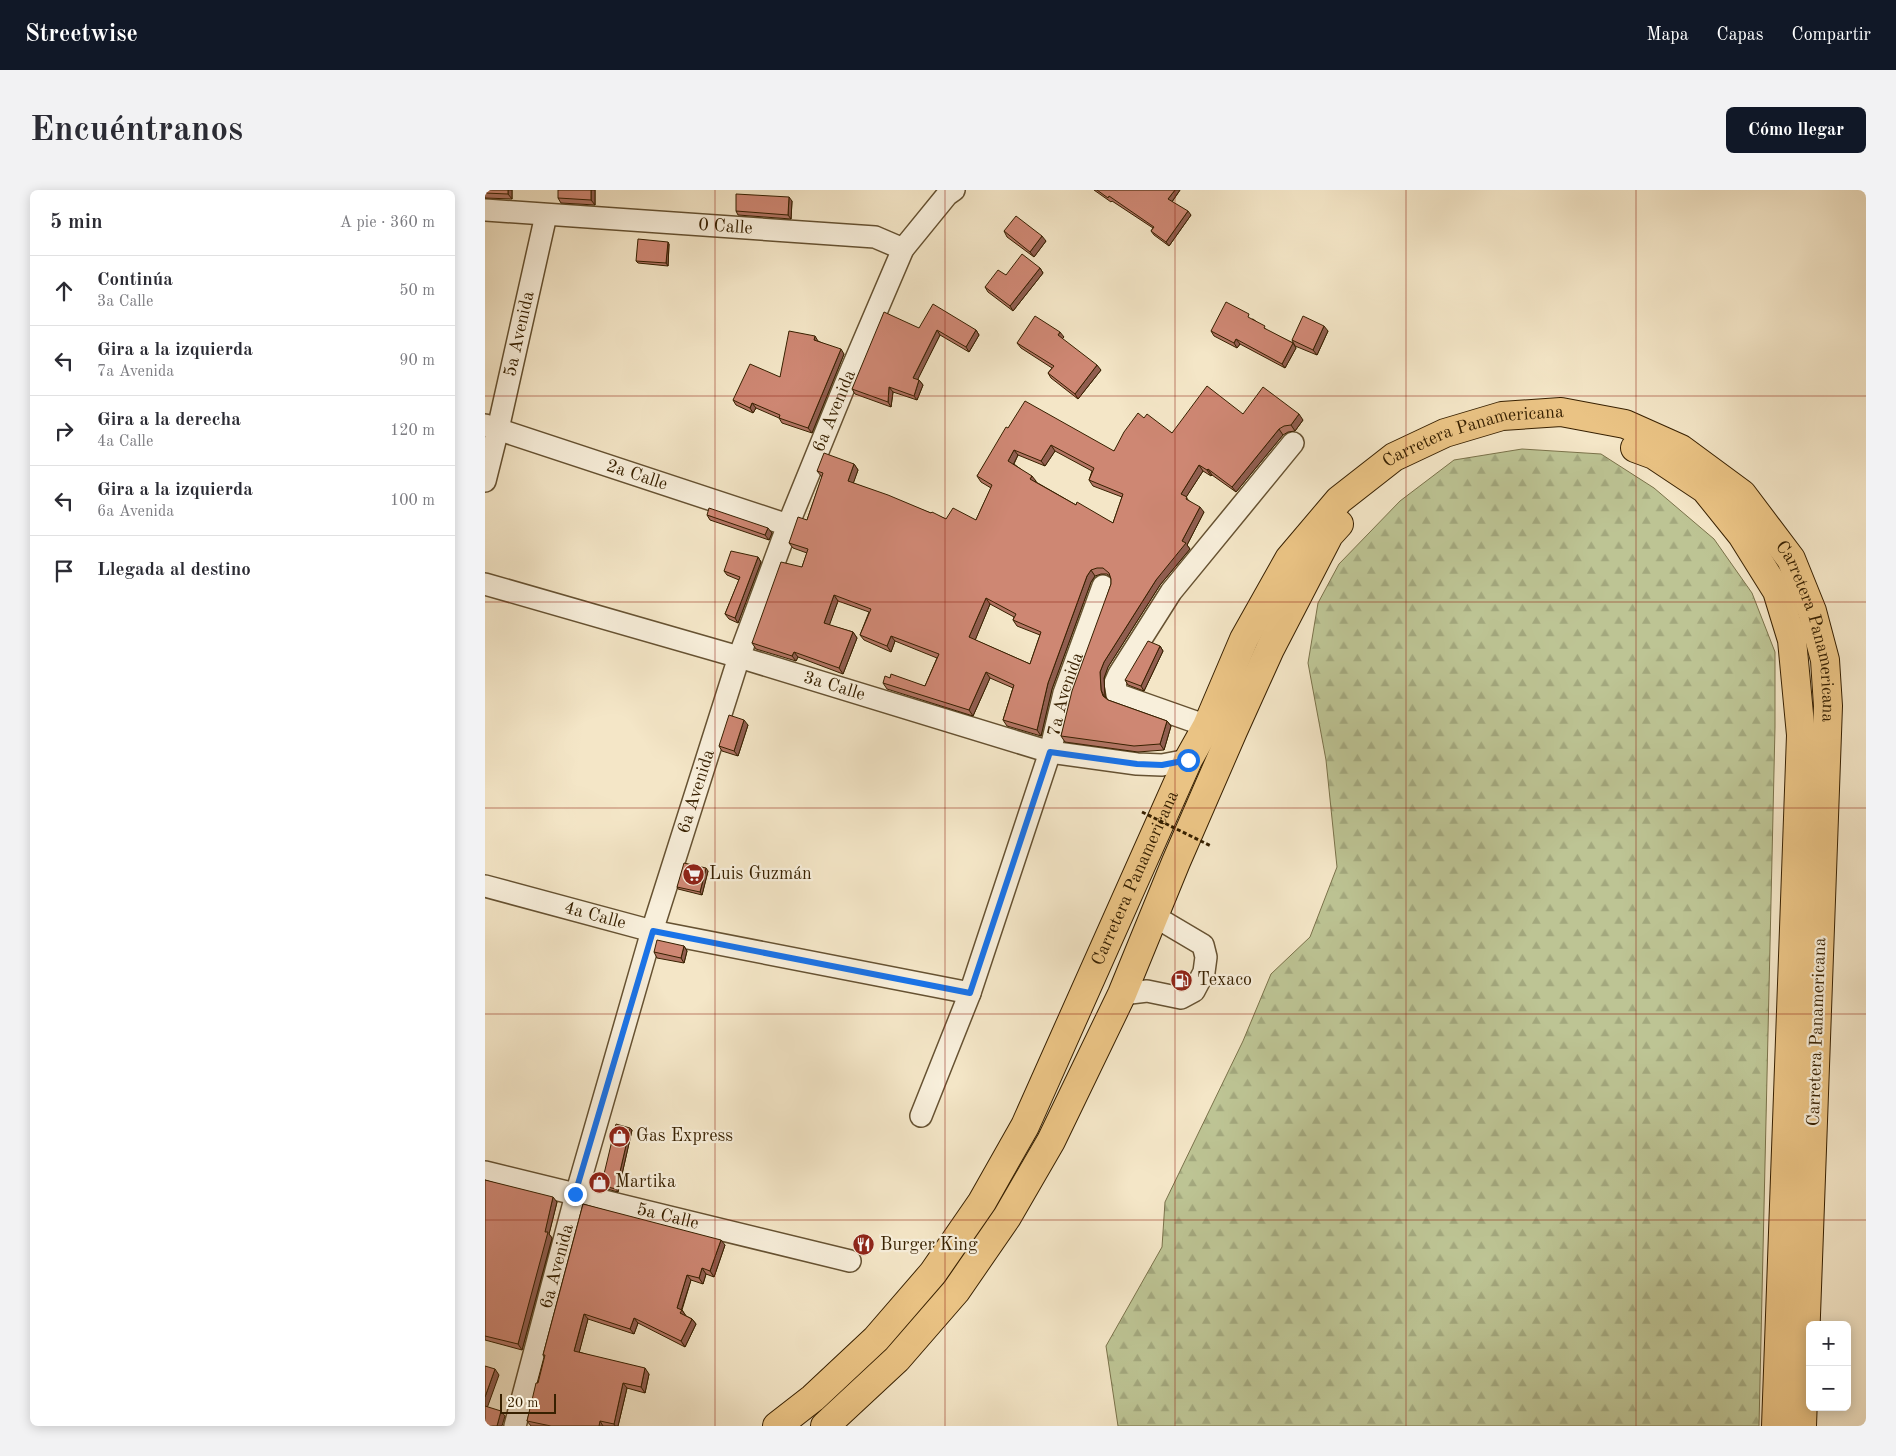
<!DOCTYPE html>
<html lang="es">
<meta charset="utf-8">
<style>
:root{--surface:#fff;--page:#f2f2f3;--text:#2b2b33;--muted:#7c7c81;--line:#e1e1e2;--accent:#111827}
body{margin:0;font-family:"Old Standard TT",serif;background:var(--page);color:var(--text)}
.controls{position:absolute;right:15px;bottom:15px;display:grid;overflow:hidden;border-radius:8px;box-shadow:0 2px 12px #0003}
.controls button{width:45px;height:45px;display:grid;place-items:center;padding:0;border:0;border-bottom:1px solid var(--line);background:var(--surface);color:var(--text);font:25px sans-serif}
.scale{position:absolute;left:15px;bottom:12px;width:56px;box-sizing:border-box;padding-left:5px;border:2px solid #372000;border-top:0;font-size:14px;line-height:18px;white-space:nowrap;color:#372000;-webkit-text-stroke:4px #f8efdb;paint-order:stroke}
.stop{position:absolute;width:15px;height:15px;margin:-11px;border:4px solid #1a73e8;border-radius:50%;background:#fff}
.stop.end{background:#1a73e8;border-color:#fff;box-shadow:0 1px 5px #0008}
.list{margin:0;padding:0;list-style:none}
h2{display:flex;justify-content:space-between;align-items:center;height:65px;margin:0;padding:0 20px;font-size:21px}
h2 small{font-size:16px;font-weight:400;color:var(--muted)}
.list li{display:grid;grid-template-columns:32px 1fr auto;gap:15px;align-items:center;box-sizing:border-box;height:70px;padding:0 20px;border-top:1px solid var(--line)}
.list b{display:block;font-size:19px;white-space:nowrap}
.list p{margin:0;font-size:16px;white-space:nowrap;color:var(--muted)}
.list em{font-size:16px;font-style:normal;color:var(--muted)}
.icon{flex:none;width:28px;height:28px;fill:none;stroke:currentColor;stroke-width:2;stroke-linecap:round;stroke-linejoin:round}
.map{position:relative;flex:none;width:1381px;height:1236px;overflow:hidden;border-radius:8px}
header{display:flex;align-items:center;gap:30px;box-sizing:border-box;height:70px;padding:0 25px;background:var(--accent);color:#fff}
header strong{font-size:24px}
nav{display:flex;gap:28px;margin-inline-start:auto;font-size:18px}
.intro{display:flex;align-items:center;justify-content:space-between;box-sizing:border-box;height:120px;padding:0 30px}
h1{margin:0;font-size:35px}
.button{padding:12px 22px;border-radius:8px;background:var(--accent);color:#fff;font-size:18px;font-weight:700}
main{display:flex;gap:30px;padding:0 30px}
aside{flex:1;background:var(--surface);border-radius:8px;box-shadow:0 2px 12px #0003}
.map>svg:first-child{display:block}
.forest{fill:url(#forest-firs);stroke:#7a724a}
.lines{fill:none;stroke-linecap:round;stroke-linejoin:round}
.minor-casing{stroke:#665232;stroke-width:24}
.highway-casing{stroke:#372000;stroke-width:30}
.minor{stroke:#f8efdb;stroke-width:21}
.highway{stroke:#eac384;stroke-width:28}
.path-bridge{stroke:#372000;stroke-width:3;stroke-dasharray:4 2.5;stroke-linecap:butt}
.wall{fill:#b17463;stroke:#372000;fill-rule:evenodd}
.shaded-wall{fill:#905e50;stroke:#372000}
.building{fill:#ce8773;stroke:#372000;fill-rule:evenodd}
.route{stroke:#1a73e8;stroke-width:6}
.grid{fill:none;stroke:#8f2418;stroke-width:1;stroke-opacity:0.55}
.labels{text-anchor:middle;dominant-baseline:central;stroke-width:4.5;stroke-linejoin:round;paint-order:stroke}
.street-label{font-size:18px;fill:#372000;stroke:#f8efdb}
.poi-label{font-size:18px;fill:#372000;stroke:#f8efdb;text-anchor:start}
</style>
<header>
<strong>Streetwise</strong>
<nav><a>Mapa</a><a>Capas</a><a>Compartir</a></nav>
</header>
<div class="intro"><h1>Encuéntranos</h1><a class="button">Cómo llegar</a></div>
<main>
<aside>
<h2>5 min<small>A pie · 360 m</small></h2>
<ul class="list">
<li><svg class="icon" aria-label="ahead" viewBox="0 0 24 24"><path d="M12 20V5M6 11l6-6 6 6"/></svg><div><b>Continúa</b><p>3a Calle</p></div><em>50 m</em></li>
<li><svg class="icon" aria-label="left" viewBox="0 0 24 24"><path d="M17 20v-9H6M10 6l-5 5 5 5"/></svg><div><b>Gira a la izquierda</b><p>7a Avenida</p></div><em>90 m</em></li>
<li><svg class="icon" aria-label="right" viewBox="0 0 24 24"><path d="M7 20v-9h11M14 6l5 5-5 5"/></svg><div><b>Gira a la derecha</b><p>4a Calle</p></div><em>120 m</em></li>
<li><svg class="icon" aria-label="left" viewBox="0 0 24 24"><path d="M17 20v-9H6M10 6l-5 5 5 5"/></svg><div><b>Gira a la izquierda</b><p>6a Avenida</p></div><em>100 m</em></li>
<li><svg class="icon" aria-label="arrive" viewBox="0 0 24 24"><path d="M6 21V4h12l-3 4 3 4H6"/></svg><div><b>Llegada al destino</b></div></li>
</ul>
</aside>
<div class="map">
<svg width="1381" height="1236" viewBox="0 0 1381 1236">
<defs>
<pattern id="forest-firs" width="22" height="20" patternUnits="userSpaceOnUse" patternTransform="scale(1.25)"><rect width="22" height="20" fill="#bdc494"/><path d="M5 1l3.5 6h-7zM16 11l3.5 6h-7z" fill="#a3a87e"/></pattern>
</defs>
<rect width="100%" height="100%" fill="#f4e6c7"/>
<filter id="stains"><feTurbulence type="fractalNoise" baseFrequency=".004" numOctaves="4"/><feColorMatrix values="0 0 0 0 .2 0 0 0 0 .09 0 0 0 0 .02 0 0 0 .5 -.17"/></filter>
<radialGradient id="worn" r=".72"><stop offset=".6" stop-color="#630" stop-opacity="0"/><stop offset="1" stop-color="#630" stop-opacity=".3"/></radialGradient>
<!-- forest -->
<path class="forest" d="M1037 259 1116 264 1169 298 1229 349 1267 403 1290 462V537L1274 1236H633L621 1156 677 1057 680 1012 758 851 786 784 825 747 852 677 841 570 823 473 833 413 854 374 915 311 969 270Z"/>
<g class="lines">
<defs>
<g id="minor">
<path id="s1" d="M0 20 390 47 418 59"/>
<path id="s2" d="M0 235 303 335"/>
<path id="s3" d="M0 291 13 239 61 25"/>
<path id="s4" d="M0 394 254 467 565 562 652 574 677 575 703 570"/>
<path d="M722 536 637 506 632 504 630 493 634 484 686 402 808 253"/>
<path id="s5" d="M0 696 167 741 485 803"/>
<path d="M637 804 662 801 696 808 709 801 719 782 721 767 718 755 669 726"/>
<path id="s6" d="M436 926 485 803 565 562 579 503 618 396"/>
<path id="s7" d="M0 982 365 1071"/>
<path id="s8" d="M30 1236 91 1005 167 741 254 467 303 335 362 190 418 59 462 5 469 0"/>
</g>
<g id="highway">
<path d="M1150 258 1169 265 1220 299 1257 345 1292 401 1307 450 1316 545 1291 1236"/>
<path id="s9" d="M292 1236 328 1208 391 1149 448 1083 497 1012 540 936 703 570 722 536 759 449 804 369 854 310 909 267 960 243 1017 226 1076 222 1140 234 1196 259 1257 304 1306 369 1327 421 1340 470 1343 516 1317 1236"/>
<path d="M340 1236 412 1169 471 1101 522 1027 566 951 637 804 691 672 748 541 785 459 844 345 854 334"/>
</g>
</defs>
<!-- minor casing -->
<use href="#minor" class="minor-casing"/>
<!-- highway casing -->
<use href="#highway" class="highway-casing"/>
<!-- minor -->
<use href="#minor" class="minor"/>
<!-- highway -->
<use href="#highway" class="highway"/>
<!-- path-bridge -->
<path class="path-bridge" d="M657 622 726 656"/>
</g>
<!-- wall -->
<g class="wall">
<path d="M0 0H27V9L0 8Z"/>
<path d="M110 0V15L76 13 73 8Z"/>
<path d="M609 0H695L687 12 706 25 684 56 669 45 666 41 668 38 627 11 626 12Z"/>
<path d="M307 11 306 29 253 25 251 21Z"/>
<path d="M519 41 561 51 549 67 522 47Z"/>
<path d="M184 54 183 76 153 73 151 71Z"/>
<path d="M555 78 558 83 528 121 503 102 500 97 521 85Z"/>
<path d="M768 129 783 141 808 153 811 158 800 178 755 154 752 158 729 146 726 141Z"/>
<path d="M434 138 491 140 494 145 484 162 455 145 432 190H434L438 195 432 210 408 202 406 217 370 204 367 199Z"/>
<path d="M843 141 832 165 810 156 807 150Z"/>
<path d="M579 147 577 149 616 180 593 209 566 188 563 183 567 178 536 158 532 153Z"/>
<path d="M333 151 359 164 327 243 297 233 294 228 271 218 268 223 251 215 248 210 295 187Z"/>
<path d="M758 224 818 230 810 241 803 242 798 245 751 302 727 285 726 286 718 281 701 307 704 311 719 322 702 355 705 359 675 395 623 477 619 488 620 506 623 510 682 531 686 536 679 560 653 562 580 552 576 546 626 394V387L622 384H616L610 386 606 392 567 499 556 546 522 536 518 530 528 498 505 488 488 526 402 499 398 493 405 488 440 496 452 468 410 451 406 462 379 450 375 445 384 422 353 411 344 435 368 442 372 448 358 484 313 467 311 471 271 459 267 453 317 377 322 363 308 358 304 353 322 330 337 287 332 281 369 274 373 280 368 293 461 329 491 330 506 298 496 292 492 286 523 238 629 261 659 228 687 243ZM570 261 607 281 604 290 608 296 637 307 628 333 591 315 551 292V291L529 274 533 265 560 276ZM505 414 529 427 528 430 532 436 555 445 545 474 490 450Z"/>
<path d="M222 325 287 343 284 350 225 330Z"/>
<path d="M273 367 276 372 253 433 244 429 240 424 254 390 242 385 239 381Z"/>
<path d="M675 456 678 461 659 501 643 495 640 490Z"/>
<path d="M263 535 253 566 237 561 234 556Z"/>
<path d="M223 681 217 705 193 699 192 697Z"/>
<path d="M199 756 202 761 199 773 172 768 169 762Z"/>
<path d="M147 940 133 1002 108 995 106 993 119 984Z"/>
<path d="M0 990 72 1012 64 1044 67 1048 37 1160 0 1150Z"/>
<path d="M98 1014 240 1055 229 1087 221 1084 218 1094 206 1090 197 1120 201 1126 207 1129 211 1134 200 1157 153 1133 149 1144 103 1129 94 1162 164 1184 160 1203 142 1198 133 1236H46L42 1231 59 1167 58 1165Z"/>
</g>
<!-- shaded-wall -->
<g class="shaded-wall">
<path d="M23 0H27V9L23 4Z"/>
<path d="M106 0H110V15L106 10Z"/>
<path d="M690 0H695L686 13 683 9Z"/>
<path d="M304 7 307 11 306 29 303 25Z"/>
<path d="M703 21 706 25 684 56 681 52Z"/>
<path d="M557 46 561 51 549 67 545 62Z"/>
<path d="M183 52 184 54 183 76 181 73Z"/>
<path d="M555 78 558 83 528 121 525 116Z"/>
<path d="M839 136 843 141 832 165 828 160Z"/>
<path d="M452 140 455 145 431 193 428 188Z"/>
<path d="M491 140 494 145 484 162 481 157Z"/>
<path d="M575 142 579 147 576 150 573 145Z"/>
<path d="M330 146 333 151 332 155 329 150Z"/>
<path d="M751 149 755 154 752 158 749 153Z"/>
<path d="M808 153 811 158 800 178 797 174Z"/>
<path d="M356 159 359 164 327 243 323 238Z"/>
<path d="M612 175 616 180 593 209 590 204Z"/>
<path d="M434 190 438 195 432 210 429 206Z"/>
<path d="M404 197 408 202 406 217 403 212Z"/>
<path d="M267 213 271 218 268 223 265 218Z"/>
<path d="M814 224 818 230 810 241 806 235Z"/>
<path d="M794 239 798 245 751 302 747 297Z"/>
<path d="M566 255 570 261 560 276 556 271Z"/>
<path d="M529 260 533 265 527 277 523 271Z"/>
<path d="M369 274 373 280 367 297 363 291Z"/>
<path d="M714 275 718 281 700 309 696 304Z"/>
<path d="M723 279 727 285 726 286 722 280Z"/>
<path d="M547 286 551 291 549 295 545 289Z"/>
<path d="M715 317 719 322 702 355 705 359 675 395 623 477 619 488 620 506 622 512 616 500 615 482 619 472 671 390 697 351Z"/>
<path d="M283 338 287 343 284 350 280 345Z"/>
<path d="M273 367 276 372 253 433 250 428Z"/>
<path d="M606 380 610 386 606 392 567 499 556 546 552 540 563 493 602 386Z"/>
<path d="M349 405 353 411 343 439 339 433Z"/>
<path d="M501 408 505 414 489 453 484 447Z"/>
<path d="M368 442 372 448 358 484 354 478Z"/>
<path d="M406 446 410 451 406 462 402 456Z"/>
<path d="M675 456 678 461 659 501 656 496Z"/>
<path d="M309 462 313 467 311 471 307 466Z"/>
<path d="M501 482 505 488 488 526 484 520Z"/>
<path d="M259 530 263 535 253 566 249 561Z"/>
<path d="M682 531 686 536 679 560 675 554Z"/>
<path d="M221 678 223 681 217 705 215 702Z"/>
<path d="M199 756 202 761 199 773 196 768Z"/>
<path d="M145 938 147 940 133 1002 131 999Z"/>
<path d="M68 1007 72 1012 64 1044 67 1048 37 1160 33 1154Z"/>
<path d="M236 1050 240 1055 229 1087 225 1081Z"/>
<path d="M217 1078 221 1084 218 1094 214 1088Z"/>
<path d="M202 1085 206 1090 196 1121 197 1120 201 1126 199 1128 192 1118Z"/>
<path d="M99 1124 103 1129 93 1167 89 1161Z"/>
<path d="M149 1128 153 1133 149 1144 145 1139Z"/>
<path d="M207 1129 211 1134 200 1157 196 1151Z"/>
<path d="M160 1178 164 1184 160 1203 156 1197Z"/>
<path d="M10 1179 14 1185 1 1221 0 1220V1207Z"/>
<path d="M138 1193 142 1198 133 1236H130L129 1234Z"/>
<path d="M16 1221 20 1226 17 1236H12Z"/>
<path d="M115 1231 118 1236H114Z"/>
</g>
<!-- building -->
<g class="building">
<path d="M0 0H23V4L0 3Z"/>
<path d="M73 0H106V10L73 8Z"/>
<path d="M612 0H690L683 9 703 21 681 52 666 41 669 37 624 6 623 8Z"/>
<path d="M251 4 304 7 303 25 251 21Z"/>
<path d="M531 26 557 46 545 62 519 41Z"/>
<path d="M153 49 183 52 181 73 151 71Z"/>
<path d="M537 64 555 78 525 116 500 97 513 80 521 85Z"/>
<path d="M741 112 764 124 763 127 780 136 779 138 808 153 797 174 751 149 749 153 726 141Z"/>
<path d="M448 114 491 140 481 157 452 140 428 188 434 190 429 206 404 197 403 212 367 199 399 122 434 138Z"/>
<path d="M550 126 575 142 573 145 612 175 590 204 563 183 569 176 532 153Z"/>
<path d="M818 126 839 136 828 160 807 150Z"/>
<path d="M304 141 330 146 329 150 356 159 323 238 294 228 295 225 267 213 265 218 248 210 265 174 295 187Z"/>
<path d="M722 196 758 224 778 197 814 224 806 235 799 236 794 239 747 297 723 279 722 280 714 275 696 304 702 307 701 309 715 317 697 351 701 353 671 390 619 472 615 482 616 500 618 506 623 510 682 531 675 554 649 556 576 546 587 501 626 394V389L624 383 618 378H612L606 380 602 386 563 493 552 540 518 530 529 495 501 482 484 520 398 493 400 486 405 488 406 484 440 496 454 464 406 446 402 456 375 445 386 419 349 405 339 433 368 442 354 478 309 462 307 466 267 453 296 372 317 377 323 359 304 353 313 327 322 330 338 283 332 281 339 263 369 274 363 291 403 305 446 323 447 322 461 329 468 318 491 330 507 295 492 286 521 237 523 238 540 211 629 261 639 242 653 223 659 228 662 224 687 243ZM566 255 609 278 604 290 638 304 628 333 592 312 591 315 545 289 547 286 523 271 529 260 556 271ZM501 408 531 424 528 430 556 442 545 474 484 447Z"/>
<path d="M224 318 283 338 280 345 222 325Z"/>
<path d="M246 361 273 367 250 428 240 424 255 387 239 381Z"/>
<path d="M663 451 675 456 656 496 640 490Z"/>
<path d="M244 525 259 530 249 561 234 556Z"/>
<path d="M199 673 221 678 215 702 192 697Z"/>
<path d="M172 750 199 756 196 768 169 762Z"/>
<path d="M131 934 145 938 131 999 106 993 108 986 119 984Z"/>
<path d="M0 990 68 1007 60 1042H63L33 1154 0 1146Z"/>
<path d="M98 1014 236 1050 225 1081 217 1078 214 1088 202 1085 192 1118 197 1120 195 1123 207 1129 196 1151 149 1128 145 1139 99 1124 89 1161 160 1178 156 1197 138 1193 129 1234 115 1231 114 1236H66L42 1231 51 1193H53L60 1165H58Z"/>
<path d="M0 1176 10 1179 0 1207Z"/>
<path d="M0 1216 16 1221 12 1236H0Z"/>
</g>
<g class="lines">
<!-- route -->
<path class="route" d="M90 1004 168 741 485 803 565 562 652 574 677 575 703 570"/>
</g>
<!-- grid -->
<path class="grid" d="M230 0V1236M460 0V1236M690 0V1236M921 0V1236M1151 0V1236M0 206H1381M0 412H1381M0 618H1381M0 824H1381M0 1030H1381"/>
<!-- icons -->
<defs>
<symbol id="supermarket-disc" viewBox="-11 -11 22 22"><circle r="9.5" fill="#8f2418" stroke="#f8efdb"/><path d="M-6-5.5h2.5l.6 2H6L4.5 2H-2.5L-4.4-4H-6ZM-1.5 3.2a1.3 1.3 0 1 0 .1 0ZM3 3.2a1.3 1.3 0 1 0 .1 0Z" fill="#fff"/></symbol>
<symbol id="fuel-disc" viewBox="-11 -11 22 22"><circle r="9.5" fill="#8f2418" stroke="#f8efdb"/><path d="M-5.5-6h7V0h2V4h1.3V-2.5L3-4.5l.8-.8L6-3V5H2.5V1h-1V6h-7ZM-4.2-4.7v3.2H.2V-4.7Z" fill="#fff"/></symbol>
<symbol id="shop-disc" viewBox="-11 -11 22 22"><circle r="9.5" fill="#8f2418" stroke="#f8efdb"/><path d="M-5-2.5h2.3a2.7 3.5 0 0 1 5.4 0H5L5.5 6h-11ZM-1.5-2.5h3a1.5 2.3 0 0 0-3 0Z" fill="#fff"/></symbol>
<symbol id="restaurant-disc" viewBox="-11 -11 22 22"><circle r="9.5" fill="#8f2418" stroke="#f8efdb"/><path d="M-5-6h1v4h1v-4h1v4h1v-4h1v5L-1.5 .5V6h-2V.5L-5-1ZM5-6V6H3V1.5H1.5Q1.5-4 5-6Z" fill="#fff"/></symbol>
</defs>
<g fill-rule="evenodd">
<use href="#supermarket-disc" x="196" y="672" width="25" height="25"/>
<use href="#fuel-disc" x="684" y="778" width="25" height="25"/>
<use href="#shop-disc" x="122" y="934" width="25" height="25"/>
<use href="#shop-disc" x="102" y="980" width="25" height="25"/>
<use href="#restaurant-disc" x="366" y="1042" width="25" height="25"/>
</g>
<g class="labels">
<!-- street labels -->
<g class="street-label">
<text stroke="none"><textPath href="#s1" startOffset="241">0 Calle</textPath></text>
<text stroke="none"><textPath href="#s3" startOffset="151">5a Avenida</textPath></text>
<text stroke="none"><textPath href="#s8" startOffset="1065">6a Avenida</textPath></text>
<text stroke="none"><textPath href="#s9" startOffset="1249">Carretera Panamericana</textPath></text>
<text stroke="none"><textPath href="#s2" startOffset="160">2a Calle</textPath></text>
<text stroke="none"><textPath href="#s9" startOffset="1699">Carretera Panamericana</textPath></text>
<text stroke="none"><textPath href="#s4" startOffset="364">3a Calle</textPath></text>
<text stroke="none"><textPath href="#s6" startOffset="446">7a Avenida</textPath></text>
<text stroke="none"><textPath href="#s8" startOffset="660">6a Avenida</textPath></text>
<text stroke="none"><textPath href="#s9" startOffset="664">Carretera Panamericana</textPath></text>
<text stroke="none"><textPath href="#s5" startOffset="114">4a Calle</textPath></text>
<text transform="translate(1332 842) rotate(-88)">Carretera Panamericana</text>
<text stroke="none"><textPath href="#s7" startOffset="188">5a Calle</textPath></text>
<text stroke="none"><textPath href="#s8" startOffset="165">6a Avenida</textPath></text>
</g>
<!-- poi labels -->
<g class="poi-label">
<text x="224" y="684">Luis Guzmán</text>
<text x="712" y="790">Texaco</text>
<text x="151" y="946">Gas Express</text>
<text x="130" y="992">Martika</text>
<text x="395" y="1055">Burger King</text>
</g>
</g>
<rect width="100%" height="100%" filter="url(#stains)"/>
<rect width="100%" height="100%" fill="url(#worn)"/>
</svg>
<div class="controls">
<button>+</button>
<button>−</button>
</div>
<div class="scale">20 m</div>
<div class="stop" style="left:703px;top:570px"></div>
<div class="stop end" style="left:90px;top:1004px"></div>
</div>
</main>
